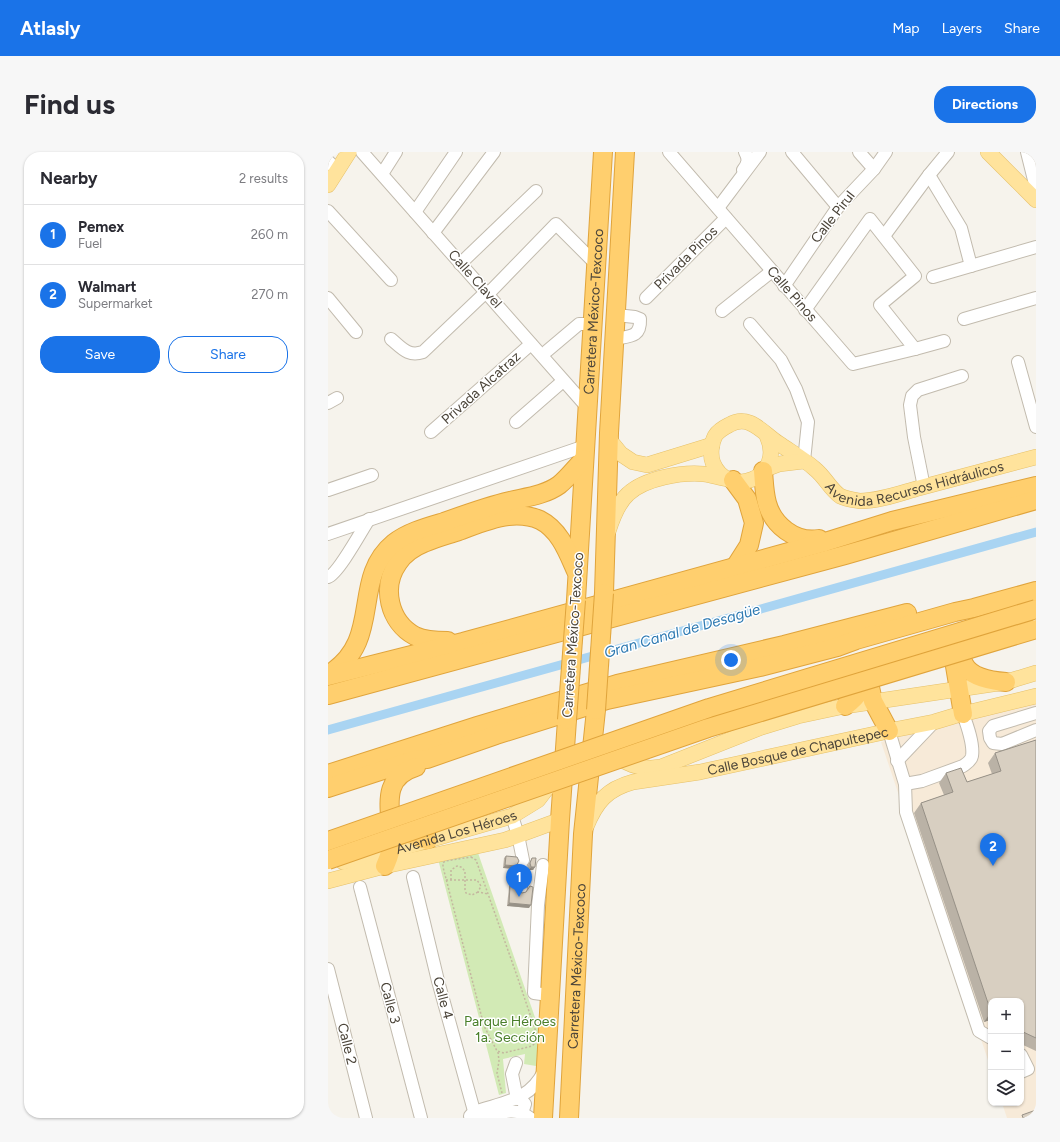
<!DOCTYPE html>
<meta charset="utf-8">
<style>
:root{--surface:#fff;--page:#f7f7f7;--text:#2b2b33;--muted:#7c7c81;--line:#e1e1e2;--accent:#1a73e8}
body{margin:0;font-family:Figtree,sans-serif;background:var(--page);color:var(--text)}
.controls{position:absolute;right:12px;bottom:12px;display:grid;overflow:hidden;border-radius:8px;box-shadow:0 1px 3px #0004}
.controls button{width:36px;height:36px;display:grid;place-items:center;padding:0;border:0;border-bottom:1px solid var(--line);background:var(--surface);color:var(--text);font:20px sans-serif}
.you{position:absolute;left:403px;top:508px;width:14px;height:14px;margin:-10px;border:3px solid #fff;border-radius:50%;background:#1a73e8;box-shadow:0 0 0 6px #1a73e833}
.badge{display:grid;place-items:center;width:26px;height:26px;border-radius:50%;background:var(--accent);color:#fff;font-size:13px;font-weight:700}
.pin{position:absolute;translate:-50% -33px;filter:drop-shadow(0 1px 2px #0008)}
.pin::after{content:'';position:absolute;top:21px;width:14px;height:12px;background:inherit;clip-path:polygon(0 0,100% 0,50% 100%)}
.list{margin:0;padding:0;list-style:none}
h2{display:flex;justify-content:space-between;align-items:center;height:52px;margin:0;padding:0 16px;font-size:17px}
h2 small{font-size:13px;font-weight:400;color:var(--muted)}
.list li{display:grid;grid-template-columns:26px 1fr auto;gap:12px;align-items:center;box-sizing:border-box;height:60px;padding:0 16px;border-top:1px solid var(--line)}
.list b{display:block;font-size:15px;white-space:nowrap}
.list p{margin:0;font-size:13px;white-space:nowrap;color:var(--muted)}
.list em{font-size:13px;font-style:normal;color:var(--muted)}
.actions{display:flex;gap:8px;padding:12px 16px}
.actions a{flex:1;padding:9px 0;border:1px solid var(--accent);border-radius:16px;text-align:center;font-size:14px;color:var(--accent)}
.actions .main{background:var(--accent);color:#fff}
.icon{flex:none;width:22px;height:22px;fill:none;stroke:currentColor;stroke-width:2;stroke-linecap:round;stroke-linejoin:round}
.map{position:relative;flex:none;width:708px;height:966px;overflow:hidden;border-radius:16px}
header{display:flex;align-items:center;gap:24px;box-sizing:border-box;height:56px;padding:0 20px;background:var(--accent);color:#fff}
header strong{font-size:19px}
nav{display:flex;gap:22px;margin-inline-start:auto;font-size:14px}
.intro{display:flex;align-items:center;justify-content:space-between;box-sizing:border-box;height:96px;padding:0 24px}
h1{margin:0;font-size:28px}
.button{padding:10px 18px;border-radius:16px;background:var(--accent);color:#fff;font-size:14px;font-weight:700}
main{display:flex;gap:24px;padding:0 24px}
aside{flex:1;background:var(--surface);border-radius:16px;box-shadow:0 1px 3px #0004}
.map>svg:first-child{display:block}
.commercial{fill:#f7ead8}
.green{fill:#d2eab5}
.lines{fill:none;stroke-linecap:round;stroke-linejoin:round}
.canal{stroke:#a9d4f2;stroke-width:9}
.minor-casing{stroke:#c2bbae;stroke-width:14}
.major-casing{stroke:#e6c16a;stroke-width:16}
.highway-casing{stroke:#e0a43c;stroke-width:20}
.path{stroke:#c4b79f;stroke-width:1.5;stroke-dasharray:2 2;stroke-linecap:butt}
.minor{stroke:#fff;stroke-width:12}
.major{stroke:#ffe39c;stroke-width:15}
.highway{stroke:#ffcf6e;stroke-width:18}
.highway-bridge-casing{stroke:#e0a43c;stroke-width:20;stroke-linecap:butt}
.highway-bridge{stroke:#ffcf6e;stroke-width:18}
.wall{fill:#bab2a6}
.shaded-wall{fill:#979187}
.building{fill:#d8cfc1;stroke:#979187}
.labels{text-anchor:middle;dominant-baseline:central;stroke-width:3;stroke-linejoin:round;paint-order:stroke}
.street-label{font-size:14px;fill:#4b4439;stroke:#fff}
.park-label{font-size:14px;fill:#4a7f2a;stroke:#fff}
.water-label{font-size:15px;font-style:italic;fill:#2e7ab2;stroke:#fff}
</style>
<header>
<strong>Atlasly</strong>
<nav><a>Map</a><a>Layers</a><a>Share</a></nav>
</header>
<div class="intro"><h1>Find us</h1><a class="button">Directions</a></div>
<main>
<aside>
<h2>Nearby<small>2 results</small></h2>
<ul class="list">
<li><span class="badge">1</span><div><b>Pemex</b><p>Fuel</p></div><em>260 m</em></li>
<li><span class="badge">2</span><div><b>Walmart</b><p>Supermarket</p></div><em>270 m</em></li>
</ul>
<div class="actions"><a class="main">Save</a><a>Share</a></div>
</aside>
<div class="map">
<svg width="708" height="966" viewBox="0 0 708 966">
<rect width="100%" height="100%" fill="#f6f3ec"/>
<!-- commercial -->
<path class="commercial" d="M708 548V966H679L674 951H693V849H663V917L553 590Z"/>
<!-- green -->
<path class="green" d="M149 698 211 877V905L208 914 196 912 197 902 175 907 178 941 171 943 110 707Z"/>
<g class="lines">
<!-- canal -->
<path class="canal" d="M0 578 708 380"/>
<defs>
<g id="minor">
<path d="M34 0 259 255"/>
<path d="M341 0 525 212 587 197 616 189"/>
<path d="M464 0 510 55"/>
<path d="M531 0 546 17"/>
<path d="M699 0 708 36"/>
<path d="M0 9 9 18"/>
<path d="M415 18C420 12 421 7 417 0"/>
<path d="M54 22 68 0"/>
<path d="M601 23 633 76 643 114"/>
<path d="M390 56 432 0"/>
<path d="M0 59 63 128"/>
<path d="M87 60 128 0"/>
<path d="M105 81 166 0"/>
<path d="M556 84 601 23 620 0"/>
<path d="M132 112 208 39"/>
<path d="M605 125 708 95"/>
<path d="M456 134 510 55 546 17 558 0"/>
<path d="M160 142 228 72 267 111"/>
<path d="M0 146 28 180"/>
<path d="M318 146 398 66"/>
<path d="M477 158 542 67 587 124 552 153 587 197"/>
<path d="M394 159 444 119"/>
<path d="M636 167 708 146"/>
<path d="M422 172 453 208 468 237 480 270 476 309"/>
<path d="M63 187C74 196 80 205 95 200L158 140"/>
<path d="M286 187C301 184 313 186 312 167L307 165 288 163"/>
<path d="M219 199 251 172H264"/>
<path d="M690 210 708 275"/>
<path d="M0 251 9 246"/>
<path d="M188 270 235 229"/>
<path d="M103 280 203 192"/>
<path d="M596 335 586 285 582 253 584 244 590 238 634 224"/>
<path d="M0 338 44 323"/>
<path d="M0 382 257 294"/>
<path d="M0 425C10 422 34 378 41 367"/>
<path d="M708 561 665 574 661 579 662 586 665 591 674 592 708 578"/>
<path d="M561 579 577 632 594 629 635 614C639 611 643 609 644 604 646 592 639 573 635 562"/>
<path d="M569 609 606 570"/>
<path d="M577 632 578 660 651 879 663 886"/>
<path d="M184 664 190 683 195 708"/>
<path d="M215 713 210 753 206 841 221 843"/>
<path d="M85 725 110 829 148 966"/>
<path d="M32 735 93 966"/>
<path d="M193 736 194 717"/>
<path d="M0 817 38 966"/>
<path d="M693 903 700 917 693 920"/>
<path d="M188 911 184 922 189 947H193L197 952 195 958 191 960"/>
<path d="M142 964 146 960C175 950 202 949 216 919"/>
<path d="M157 966C173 961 187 954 202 966"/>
</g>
<g id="major">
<path d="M660 0 708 48"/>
<path d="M0 33 21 0"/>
<path id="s1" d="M439 284C458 326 400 348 385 311 382 303 383 292 387 284 390 279 395 276 401 273 421 261 435 281 450 291 463 300 476 307 487 317 497 325 502 337 512 344 518 347 526 348 532 349 552 349 573 341 591 336 630 326 669 315 708 305"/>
<path d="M281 285 284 291 293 302 305 310 319 313 384 293"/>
<path d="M438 317 451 312 476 309"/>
<path d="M280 380C284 367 290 351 300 342 317 326 354 320 376 322 384 323 392 326 400 327"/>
<path d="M286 602C300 614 315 618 333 615L434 575 470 564 517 554 678 530 708 521"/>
<path id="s2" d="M258 675C268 650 279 637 305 630L372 620 570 577 606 570 626 564 708 544"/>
<path id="s3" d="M15 710 63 699 184 664 210 648 226 627"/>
<path d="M0 729 57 714 177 688 232 668"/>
</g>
<g id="highway">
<path d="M435 319C436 330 436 340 439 351 445 373 467 391 491 387"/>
<path d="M405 328 419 347 426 371 421 393 407 415"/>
<path d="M276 441 281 281 297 0"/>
<path id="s4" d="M248 448 275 0"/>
<path d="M627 487V514L635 562"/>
<path d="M120 489C109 489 97 489 87 484 61 470 53 435 70 411 76 402 86 395 96 391 107 386 119 383 131 379 147 373 163 366 180 364 190 363 203 364 212 368 232 378 240 401 248 419"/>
<path d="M630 497C632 502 633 507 636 512 643 526 664 529 678 530"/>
<path d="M537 512 545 549 561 579"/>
<path d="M1 522C56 488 22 427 66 391 80 380 99 375 116 370 138 362 160 354 182 349 199 345 217 343 231 333 240 326 248 315 256 307"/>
<path d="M0 524 135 490 497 390 564 369 708 334"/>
<path d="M0 543 517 403 708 348"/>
<path d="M517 554C530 545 538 534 539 518"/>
<path d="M0 622 149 574 289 532 456 493 579 461"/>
<path d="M0 636 86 608 99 607 168 583 279 548 432 515 509 495 528 488 627 460 646 456 708 439"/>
<path d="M70 674C79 682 88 686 100 688"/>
<path d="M57 714C60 707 63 701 63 693 66 664 48 627 88 615"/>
<path d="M215 966 232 668 239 568"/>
<path id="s5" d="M241 966 255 682 268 558"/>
</g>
</defs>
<!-- minor casing -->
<use href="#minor" class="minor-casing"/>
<!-- major casing -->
<use href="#major" class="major-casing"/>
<!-- highway casing -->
<use href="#highway" class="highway-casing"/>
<!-- path -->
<g class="path">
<path d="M143 705 148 708 188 821 208 880 206 892 204 894 176 901 169 899 156 874 115 715V711L117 709Z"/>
<path d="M118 728H149L153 734 150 740 160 742"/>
<path d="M123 728V718L129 714 133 715 137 719V738L138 741 144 743 150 740"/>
<path d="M170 900 171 909 169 921 174 941"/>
</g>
<!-- minor -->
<use href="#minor" class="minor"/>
<!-- major -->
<use href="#major" class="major"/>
<!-- highway -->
<use href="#highway" class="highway"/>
<defs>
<g id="highway-bridge">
<path d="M268 558 276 441"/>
<path d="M239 568 248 448"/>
<path d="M0 689 381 556 708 457"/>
<path d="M0 708 380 576 708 477"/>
</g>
</defs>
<!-- highway-bridge casing -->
<use href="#highway-bridge" class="highway-bridge-casing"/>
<!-- highway-bridge -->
<use href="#highway-bridge" class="highway-bridge"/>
</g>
<!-- wall -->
<g class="wall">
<path d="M708 588V899L693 892V849H663V870L662 868 656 870 586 661 593 651 616 643 611 631 618 621 639 630 664 622 660 611 667 601Z"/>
<path d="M178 704 188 714 187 717 175 716 176 706Z"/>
<path d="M204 706 207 715 205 718H201L200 713Z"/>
<path d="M182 733 194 741 201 756 179 754 181 735Z"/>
</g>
<!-- shaded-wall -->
<g class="shaded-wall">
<path d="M177 713 188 714 187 717 175 716Z"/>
<path d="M203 715H207L205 718H201Z"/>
<path d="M181 751 203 753 201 756 179 754Z"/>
<path d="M663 860V867L662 868 656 870Z"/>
</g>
<!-- building -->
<g class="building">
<path d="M708 588V886L693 879V849H663V860L593 651 625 640 618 621 633 616 639 630 673 619 667 601Z"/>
<path d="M178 704 189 705 191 709 188 714 177 713Z"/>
<path d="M204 706H208L207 715H203L202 711Z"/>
<path d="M182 733H187L188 737 194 741 198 740 202 734 205 735 203 753 181 751Z"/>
<path d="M708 958V966H695L694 963Z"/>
</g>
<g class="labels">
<!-- street labels -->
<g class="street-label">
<text transform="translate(505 65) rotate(-52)">Calle Pirul</text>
<text transform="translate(358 106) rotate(-45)">Privada Pinos</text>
<text transform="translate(147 127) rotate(48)">Calle Clavel</text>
<text transform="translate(464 142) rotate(49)">Calle Pinos</text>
<text stroke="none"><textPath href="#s4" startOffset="289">Carretera México-Texcoco</textPath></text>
<text transform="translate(153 236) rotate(-42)">Privada Alcatraz</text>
<text stroke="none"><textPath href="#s1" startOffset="359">Avenida Recursos Hidráulicos</textPath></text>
<text transform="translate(245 483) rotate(-86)">Carretera México-Texcoco</text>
<text stroke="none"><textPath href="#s2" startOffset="236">Calle Bosque de Chapultepec</textPath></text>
<text stroke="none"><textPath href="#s3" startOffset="117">Avenida Los Héroes</textPath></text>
<text stroke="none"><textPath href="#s5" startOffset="152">Carretera México-Texcoco</textPath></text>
<text transform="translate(115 846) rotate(75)">Calle 4</text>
<text transform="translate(62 851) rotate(75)">Calle 3</text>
<text transform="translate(19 892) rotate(76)">Calle 2</text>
</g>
<!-- park labels -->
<g class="park-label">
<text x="182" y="869">Parque Héroes<tspan x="182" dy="16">1a. Sección</tspan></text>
</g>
<!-- water labels -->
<g class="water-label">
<text transform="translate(354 479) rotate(-16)">Gran Canal de Desagüe</text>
</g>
</g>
</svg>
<div class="controls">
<button>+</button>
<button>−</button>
<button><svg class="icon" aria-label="layers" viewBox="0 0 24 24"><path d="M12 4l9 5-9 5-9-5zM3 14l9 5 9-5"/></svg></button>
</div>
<div class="you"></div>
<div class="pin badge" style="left:191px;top:745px">1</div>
<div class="pin badge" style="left:665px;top:714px">2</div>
</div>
</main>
